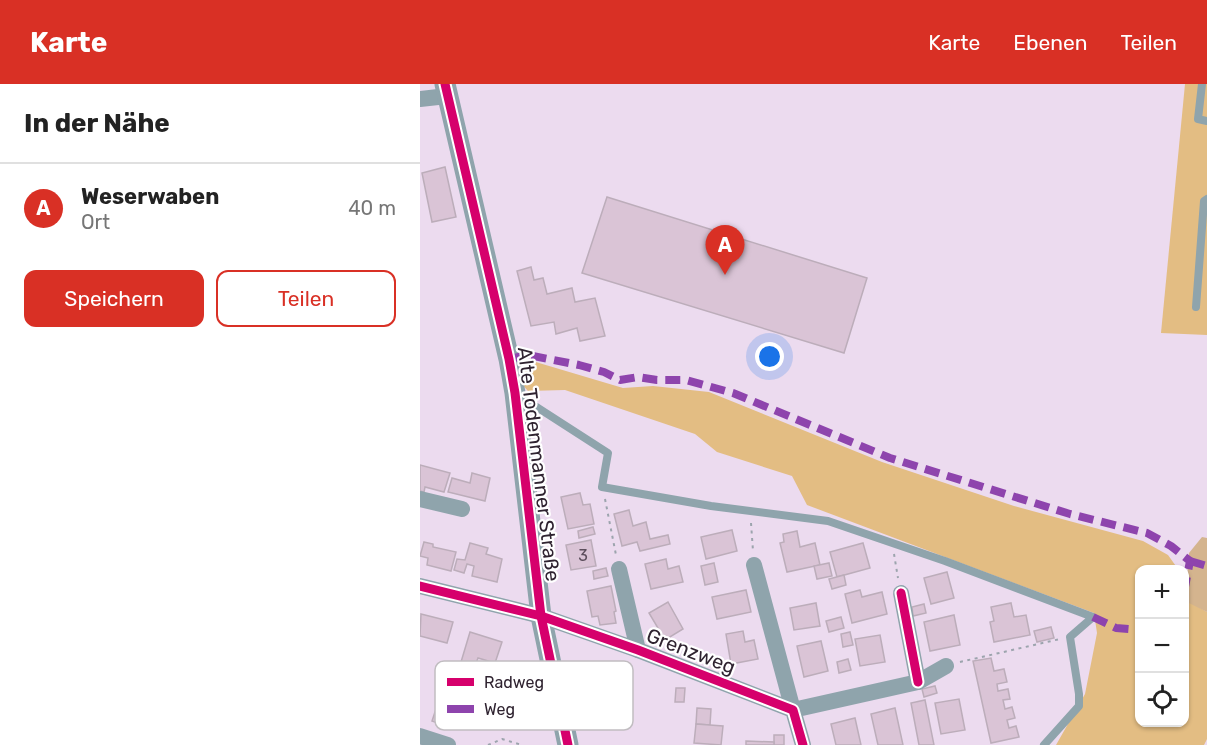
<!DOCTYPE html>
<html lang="de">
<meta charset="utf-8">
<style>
:root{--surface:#fff;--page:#f6f6f6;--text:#222;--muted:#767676;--line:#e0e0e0;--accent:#d93025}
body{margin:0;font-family:Rubik,sans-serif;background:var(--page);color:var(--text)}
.controls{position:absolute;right:18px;bottom:18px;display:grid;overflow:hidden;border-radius:12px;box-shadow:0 2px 4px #0004}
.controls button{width:54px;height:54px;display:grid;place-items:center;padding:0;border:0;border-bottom:2px solid var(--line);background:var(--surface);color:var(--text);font:30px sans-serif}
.you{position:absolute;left:350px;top:273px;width:21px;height:21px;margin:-15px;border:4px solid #fff;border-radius:50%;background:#1a73e8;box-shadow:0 0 0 9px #1a73e833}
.badge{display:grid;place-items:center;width:39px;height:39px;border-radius:50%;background:var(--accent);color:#fff;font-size:20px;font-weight:700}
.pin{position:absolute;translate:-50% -50px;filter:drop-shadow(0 2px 3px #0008)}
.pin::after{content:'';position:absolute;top:32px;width:21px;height:18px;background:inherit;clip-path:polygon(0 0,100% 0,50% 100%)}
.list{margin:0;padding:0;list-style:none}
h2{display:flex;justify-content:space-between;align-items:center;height:78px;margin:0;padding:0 24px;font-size:26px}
h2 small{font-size:20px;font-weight:400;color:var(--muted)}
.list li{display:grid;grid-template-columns:39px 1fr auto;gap:18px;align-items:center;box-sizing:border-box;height:90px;padding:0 24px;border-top:2px solid var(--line)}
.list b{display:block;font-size:22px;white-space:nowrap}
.list p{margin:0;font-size:20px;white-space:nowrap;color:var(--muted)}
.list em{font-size:20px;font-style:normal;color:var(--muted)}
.actions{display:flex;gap:12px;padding:18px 24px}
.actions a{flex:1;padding:14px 0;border:2px solid var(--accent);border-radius:12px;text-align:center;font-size:21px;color:var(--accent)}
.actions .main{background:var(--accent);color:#fff}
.icon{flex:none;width:33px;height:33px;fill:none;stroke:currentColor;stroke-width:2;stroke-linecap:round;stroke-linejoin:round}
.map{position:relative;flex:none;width:787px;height:661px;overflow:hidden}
header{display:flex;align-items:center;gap:36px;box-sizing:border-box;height:84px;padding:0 30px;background:var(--accent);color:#fff}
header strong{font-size:28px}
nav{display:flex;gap:33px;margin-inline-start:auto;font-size:21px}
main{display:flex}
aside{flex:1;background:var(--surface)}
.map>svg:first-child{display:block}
.green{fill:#e3bd83}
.forest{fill:#d4b48e}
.building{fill:#dac4d6;stroke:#bcadba;stroke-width:1.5}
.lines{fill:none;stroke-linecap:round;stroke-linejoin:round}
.path{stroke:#9ca4ad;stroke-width:2;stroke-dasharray:3 4.5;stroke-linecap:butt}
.service{stroke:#8fa4ac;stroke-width:8}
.minor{stroke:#8fa4ac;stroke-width:16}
.tertiary{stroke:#8fa4ac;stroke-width:21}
.quiet{stroke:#8e44ad;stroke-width:8;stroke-dasharray:15 8;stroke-linecap:butt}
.cycleway-casing{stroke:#fff;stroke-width:13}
.cycleway{stroke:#d6006c;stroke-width:9}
.labels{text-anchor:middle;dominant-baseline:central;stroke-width:4.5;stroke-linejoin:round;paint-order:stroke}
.number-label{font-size:16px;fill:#5c4e5c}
.street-label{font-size:20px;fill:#2f2330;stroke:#fff}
.key{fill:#fff;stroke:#c1bdc1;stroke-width:1.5}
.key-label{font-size:16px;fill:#2f2330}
</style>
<header>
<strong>Karte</strong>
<nav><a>Karte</a><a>Ebenen</a><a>Teilen</a></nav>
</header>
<main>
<aside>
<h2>In der Nähe<small></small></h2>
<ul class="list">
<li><span class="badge">A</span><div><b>Weserwaben</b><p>Ort</p></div><em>40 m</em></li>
</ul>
<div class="actions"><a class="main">Speichern</a><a>Teilen</a></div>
</aside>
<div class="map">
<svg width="787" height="661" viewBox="0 0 787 661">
<rect width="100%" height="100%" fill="#ecdbef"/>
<!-- green -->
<g class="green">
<path d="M765 0H787V251L741 249Z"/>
<path d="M109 276 203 304 233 302 289 308 462 378 594 422 723 457 748 471 758 485 720 486V638H764L765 515 787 528V655L784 661H636L665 610 677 549 674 529 387 421 372 392 297 368 275 350 145 306 108 307 100 298Z"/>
</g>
<!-- forest -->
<path class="forest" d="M782 453 787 454V528L765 517 769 469Z"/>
<!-- building -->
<g class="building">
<path d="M25 83 36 133 12 138 2 89Z"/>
<path d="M187 113 447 194 424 269 162 189Z"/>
<path d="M111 183 114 196 123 194 127 210 152 204 155 218 175 214 185 252 160 257 157 244 136 250 134 238 111 242 97 187Z"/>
<path d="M0 381 30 389 24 408 5 403 4 408 0 407Z"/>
<path d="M52 389 70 394 65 417 28 408 32 394 50 399Z"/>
<path d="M160 409 163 421 170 420 174 440 148 445 141 413Z"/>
<path d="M209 426 213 442 226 438 230 455 248 451 250 460 220 467 217 458 202 462 194 430Z"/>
<path d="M173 443 175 450 159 454 158 447Z"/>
<path d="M312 446 317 467 286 475 281 453Z"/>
<path d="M377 447 380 463 395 459 400 481 367 488 360 459 364 458 363 450Z"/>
<path d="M171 456 176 482 151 486 146 461Z"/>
<path d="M4 458 13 460V463L36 468 31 487 7 481 8 474 0 472Z"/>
<path d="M50 459 68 464 66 470 82 475 77 498 52 492 54 482 47 480 44 489 34 486 37 475 45 476Z"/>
<path d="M443 459 450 484 417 493 410 468Z"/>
<path d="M246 475 248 485 259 482 263 498 231 505 225 480Z"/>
<path d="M294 479 298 498 285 501 281 482Z"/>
<path d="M409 479 412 492 397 495 394 482Z"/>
<path d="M186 484 188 492 174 495 173 487Z"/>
<path d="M527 488 534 514 511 520 504 494Z"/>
<path d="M424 491 426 501 412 505 409 495Z"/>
<path d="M191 502 196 527 194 528 196 539 180 541 178 532 172 533 167 507Z"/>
<path d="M326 506 331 528 297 535 292 513Z"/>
<path d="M440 506 442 513 462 508 467 530 432 539 425 510Z"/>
<path d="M248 518 263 545 245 556 229 529Z"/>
<path d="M396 519 400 542 374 546 370 524Z"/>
<path d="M591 519 594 533 606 531 610 551 574 558 570 538 574 537 571 523Z"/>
<path d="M504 520 506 529 493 532 492 523Z"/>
<path d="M1 530 33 538 27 559 0 552Z"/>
<path d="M534 531 540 561 510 567 504 538Z"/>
<path d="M421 533 424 544 409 548 406 537Z"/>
<path d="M631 543 634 554 617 558 614 547Z"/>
<path d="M323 547 325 558 334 556 338 575 311 580 306 550Z"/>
<path d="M50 548 82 558 75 579 58 574 55 582 41 578Z"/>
<path d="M430 548 433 561 423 563 421 550Z"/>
<path d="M460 551 465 578 440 582 435 555Z"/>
<path d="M401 557 408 587 384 593 377 562Z"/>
<path d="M571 574 574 587 584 585 587 598 577 600 578 607 588 605 590 615 583 616 585 625 592 623 595 634 587 636 589 644 596 642 599 653 571 659 553 577Z"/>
<path d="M428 575 431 586 419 589 417 578Z"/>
<path d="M515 602 517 609 504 613 502 605Z"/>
<path d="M256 604H265L264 618H255Z"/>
<path d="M539 615 545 646 521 650 515 619Z"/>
<path d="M505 616 514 661H499L491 619Z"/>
<path d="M18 619 40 626 42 623 56 627 52 641 36 637 33 644 12 637Z"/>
<path d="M277 624 291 625 290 641 276 640Z"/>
<path d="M475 624 483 661H458L451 630Z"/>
<path d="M435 634 441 661H416L411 640Z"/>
<path d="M276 640 303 642 301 661 274 659Z"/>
<rect x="354" y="651" width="10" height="10"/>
<path d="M326 657 354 658V661H326Z"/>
</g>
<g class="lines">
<!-- path -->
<g class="path">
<path d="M185 415 196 471"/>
<path d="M331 439 333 467"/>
<path d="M474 470 478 494"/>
<path d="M540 578 640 555"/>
<path d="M68 661 82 655 102 661"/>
</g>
<!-- service -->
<g class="service">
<path d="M782 0 778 35 787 37"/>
<path d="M776 223 784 117 787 115"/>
<path d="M98 311 188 369 182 403 291 422 408 437 525 477 673 533 650 553 659 610V622L624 661"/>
</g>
<!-- minor -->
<g class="minor">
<path d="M0 15 27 12"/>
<path d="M0 415 42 425"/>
<path d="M334 481 373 626 498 598 526 582"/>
<path d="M199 485 218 566"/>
<path d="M0 502 121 532 218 566 373 626 383 661"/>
<path d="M481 509 498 598"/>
<path d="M0 652 28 661"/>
</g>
<!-- tertiary -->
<path class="tertiary" d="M25 0 89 275 95 309 121 532 148 661"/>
<!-- quiet -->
<g class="quiet">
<path d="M89 275 108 271 159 281 184 288 200 296 218 293 237 296H266L313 309 470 374 650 430 727 449 751 462 770 477 764 508"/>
<path d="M770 477 787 482"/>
<path d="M673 533 696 544 720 546"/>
</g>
<defs>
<g id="cycleway">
<path d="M25 0 89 275 95 309 121 532 148 661"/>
<path d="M0 502 121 532 218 566 373 626 383 661"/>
<path d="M481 509 498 598"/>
</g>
</defs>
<!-- cycleway casing -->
<use href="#cycleway" class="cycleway-casing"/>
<!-- cycleway -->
<use href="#cycleway" class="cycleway"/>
</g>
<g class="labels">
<!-- number labels -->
<g class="number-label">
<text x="163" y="471">3</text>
</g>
<!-- street labels -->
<g class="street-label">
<text transform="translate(119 380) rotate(83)">Alte Todenmanner Straße</text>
<text transform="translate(271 567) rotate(21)">Grenzweg</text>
</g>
</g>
<!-- legend -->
<rect x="15" y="577" width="198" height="69" rx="9" class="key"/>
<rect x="27" y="594" width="27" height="8" fill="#d6006c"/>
<rect x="27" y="621" width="27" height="8" fill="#8e44ad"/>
<g class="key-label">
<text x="64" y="604">Radweg</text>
<text x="64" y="631">Weg</text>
</g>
</svg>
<div class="controls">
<button>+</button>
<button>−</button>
<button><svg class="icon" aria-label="locate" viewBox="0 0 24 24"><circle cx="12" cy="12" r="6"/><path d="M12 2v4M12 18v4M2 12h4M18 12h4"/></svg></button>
</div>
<div class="you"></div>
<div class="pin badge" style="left:305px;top:191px">A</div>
</div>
</main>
